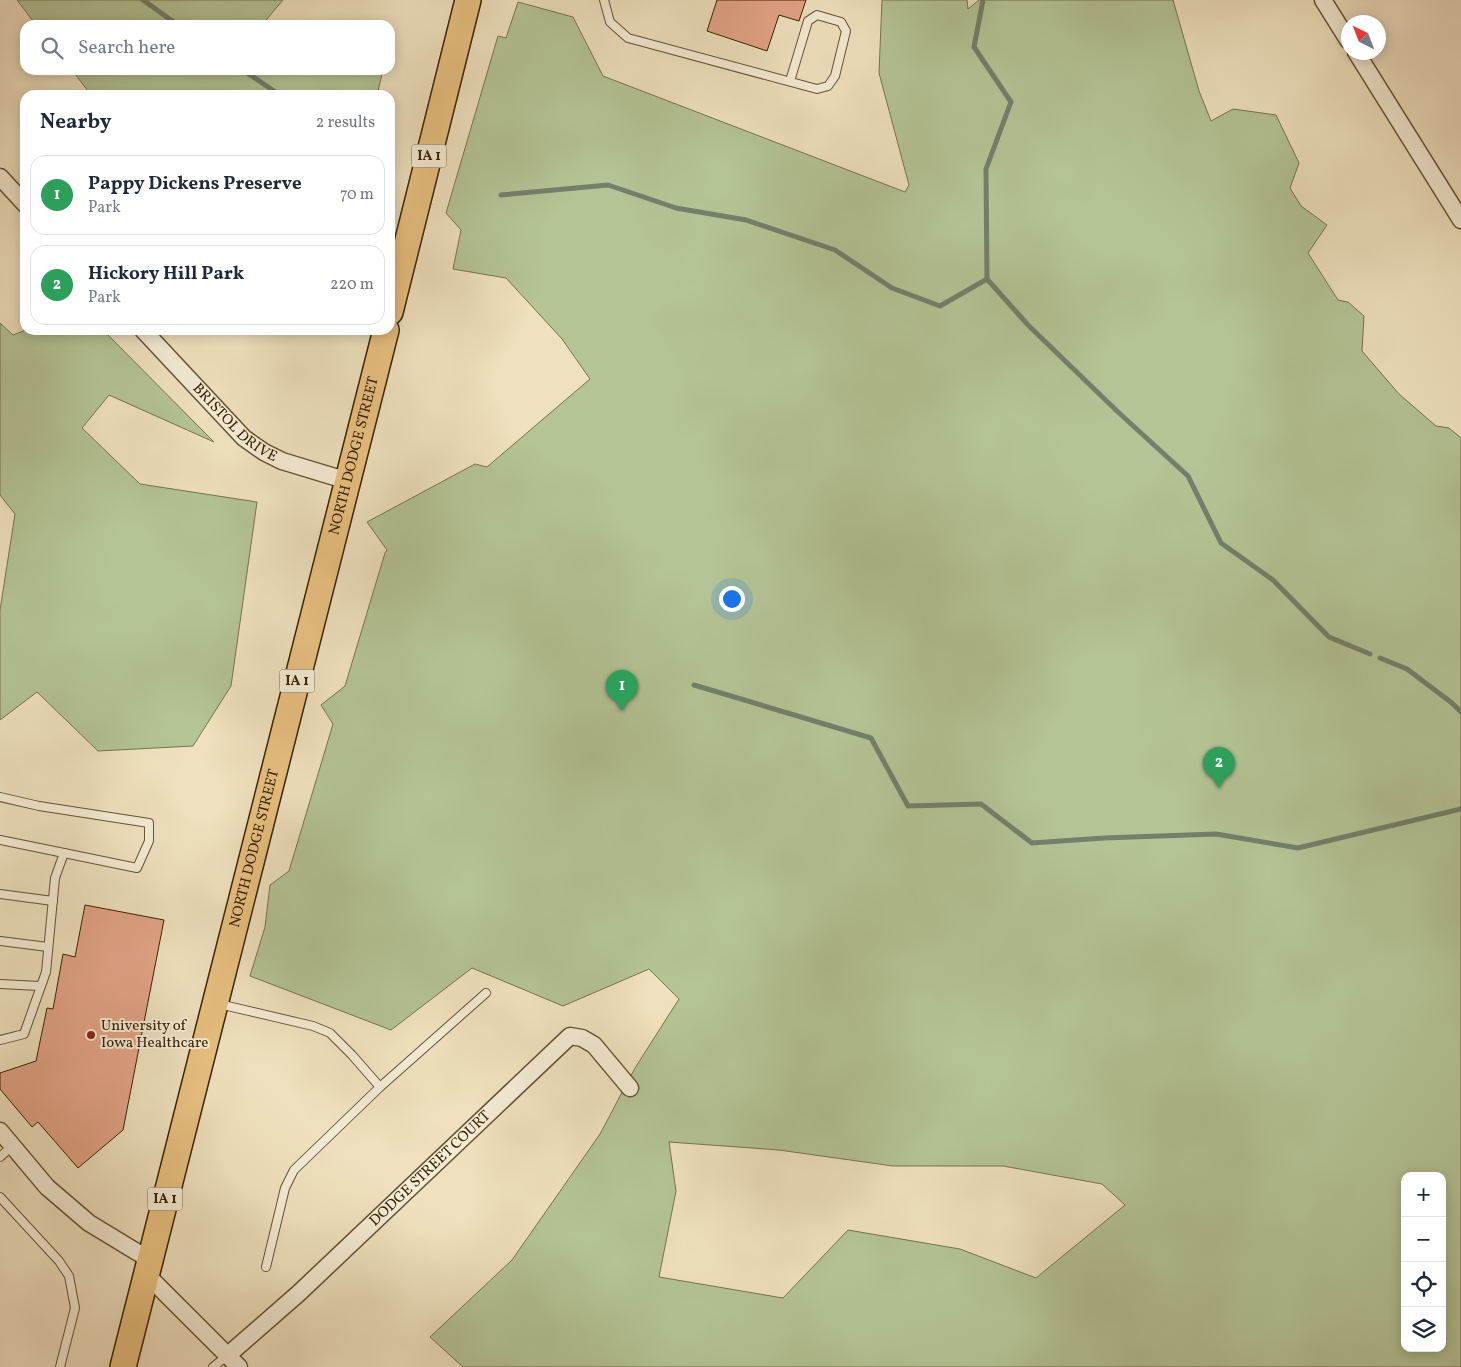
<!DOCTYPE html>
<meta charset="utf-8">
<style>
:root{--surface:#fff;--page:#f6f6f7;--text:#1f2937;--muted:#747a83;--line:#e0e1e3;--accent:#0b8043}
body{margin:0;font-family:Vollkorn,serif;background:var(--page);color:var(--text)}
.controls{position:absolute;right:15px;bottom:15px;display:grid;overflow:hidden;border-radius:10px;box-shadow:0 2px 12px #0003}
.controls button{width:45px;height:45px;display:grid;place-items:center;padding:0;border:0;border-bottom:1px solid var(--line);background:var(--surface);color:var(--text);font:25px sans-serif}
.compass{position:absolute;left:1341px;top:15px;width:45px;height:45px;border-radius:50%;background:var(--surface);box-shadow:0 2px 12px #0003;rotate:318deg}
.you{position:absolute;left:731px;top:598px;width:18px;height:18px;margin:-12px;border:4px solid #fff;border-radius:50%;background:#1a73e8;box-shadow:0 0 0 8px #1a73e833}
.badge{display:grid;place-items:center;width:32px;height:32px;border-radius:50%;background:var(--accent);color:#fff;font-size:16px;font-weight:700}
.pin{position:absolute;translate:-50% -41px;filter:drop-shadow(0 1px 2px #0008)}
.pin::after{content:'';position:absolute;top:26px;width:18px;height:15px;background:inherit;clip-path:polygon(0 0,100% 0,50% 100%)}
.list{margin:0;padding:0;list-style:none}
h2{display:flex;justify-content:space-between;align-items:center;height:65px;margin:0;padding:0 20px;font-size:21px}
h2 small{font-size:16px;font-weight:400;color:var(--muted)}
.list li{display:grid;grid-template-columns:32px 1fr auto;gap:15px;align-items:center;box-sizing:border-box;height:80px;margin:0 10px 10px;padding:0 10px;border:1px solid var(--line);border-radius:15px}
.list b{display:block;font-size:19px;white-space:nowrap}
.list p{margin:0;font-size:16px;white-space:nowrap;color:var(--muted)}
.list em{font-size:16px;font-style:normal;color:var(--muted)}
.icon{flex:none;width:28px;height:28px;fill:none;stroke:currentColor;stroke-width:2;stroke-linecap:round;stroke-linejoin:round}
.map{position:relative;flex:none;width:1461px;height:1367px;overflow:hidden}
.search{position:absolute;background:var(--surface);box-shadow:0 2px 12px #0003;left:20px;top:20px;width:375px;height:55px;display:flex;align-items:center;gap:12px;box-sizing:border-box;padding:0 18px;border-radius:15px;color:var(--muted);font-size:19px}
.panel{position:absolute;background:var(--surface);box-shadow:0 2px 12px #0003;left:20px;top:90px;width:375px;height:245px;border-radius:15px}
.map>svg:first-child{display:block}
.green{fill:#b4c496;stroke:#76744c;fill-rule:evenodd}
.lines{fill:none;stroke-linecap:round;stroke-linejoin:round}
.stream{stroke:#73806b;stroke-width:5}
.building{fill:#e3a487;stroke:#382302}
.lane-casing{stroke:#665231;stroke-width:10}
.street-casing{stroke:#665231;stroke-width:19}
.primary-casing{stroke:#382302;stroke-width:28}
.lane{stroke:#f5ecd5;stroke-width:8}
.street{stroke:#f5ecd5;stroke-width:16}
.primary{stroke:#e8c080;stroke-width:25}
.poi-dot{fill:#8f2418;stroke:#f5ecd5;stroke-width:2}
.labels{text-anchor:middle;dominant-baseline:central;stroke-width:4;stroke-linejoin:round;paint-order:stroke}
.shield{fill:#f5ecd5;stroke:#715f41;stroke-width:1}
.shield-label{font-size:14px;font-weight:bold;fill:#382302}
.street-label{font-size:15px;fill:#382302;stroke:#f5ecd5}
.poi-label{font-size:15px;fill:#382302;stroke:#f5ecd5;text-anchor:start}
</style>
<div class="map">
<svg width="1461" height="1367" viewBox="0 0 1461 1367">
<rect width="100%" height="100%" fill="#efe1bf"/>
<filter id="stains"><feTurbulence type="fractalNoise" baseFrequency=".004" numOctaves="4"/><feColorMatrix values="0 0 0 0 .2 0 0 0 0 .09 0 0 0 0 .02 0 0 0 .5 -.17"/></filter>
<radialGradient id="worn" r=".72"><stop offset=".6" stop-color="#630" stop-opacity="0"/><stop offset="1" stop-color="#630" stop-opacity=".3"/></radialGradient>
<!-- green -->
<g class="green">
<path d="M17 0H283L266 20 271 25H36Z"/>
<path d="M882 0H967L968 9 979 0H1173L1199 91 1211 121 1233 109 1276 115 1299 163 1290 188 1301 206 1327 225 1308 253 1338 300 1348 302 1364 316 1362 351 1399 394 1436 426 1449 428 1461 438V1367H463L430 1337 512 1260 600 1134 635 1068 679 999 649 969 563 1006 472 968 391 1030 250 976 265 927 270 885 289 871 333 724 321 705 345 686 385 553 387 550 367 522 475 464 487 467 590 379 562 339 506 278 453 269 461 230 446 213 498 36 506 38 518 2 573 17 603 76 905 192 909 185 879 73ZM669 1142 779 1150 893 1166H1003L1102 1184 1125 1205 1036 1278 960 1249 848 1230 783 1298 659 1277 676 1191ZM1405 1176H1442V1348H1405Z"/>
<path d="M72 70H383L377 95H91Z"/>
<path d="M0 323 13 335 26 330H103L214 442 109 395 82 428 140 484 257 502 231 686 193 746 98 751 37 692 0 720V610L15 514 0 495Z"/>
</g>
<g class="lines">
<!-- stream -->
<g class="stream">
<path d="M143 0 178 25"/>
<path d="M983 0 974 47 1011 102 986 169 987 279 1028 325 1118 412 1188 476 1221 543 1273 580 1329 637 1370 654"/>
<path d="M243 70 280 95"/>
<path d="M501 195 608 185 676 208 746 220 835 250 892 288 940 306 987 279"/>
<path d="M1380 658 1407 669 1452 703 1461 712"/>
<path d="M694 685 871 738 908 806 981 804 1032 843 1104 838 1216 834 1298 848 1461 809"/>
</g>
</g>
<!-- building -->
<g class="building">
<path d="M717 0H806L799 21 779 15 767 51 707 31Z"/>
<path d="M85 905 164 920 123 1130 78 1168 38 1122 32 1127 0 1089V1073L36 1061 47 1008 53 1009 63 954 75 957Z"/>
</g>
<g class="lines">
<defs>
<g id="lane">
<path d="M604 0 610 22 628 38 817 89 828 86 835 76 846 31 841 22 817 15 808 21 790 81"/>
<path d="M0 797 39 806 149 823V841L137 868 64 853 55 878 46 972 24 1034 0 1040"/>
<path d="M0 840 64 853"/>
<path d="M0 894 53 901"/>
<path d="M0 941 48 947"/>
<path d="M0 984 40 986"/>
<path d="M219 1004 313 1026 330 1033 352 1055 380 1087 294 1170 285 1188 266 1267"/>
<path d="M380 1087 486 993"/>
<path d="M0 1157 12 1146"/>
<path d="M0 1197 59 1261 69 1276 75 1308 60 1367"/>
<path d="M213 1367 228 1355"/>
</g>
<g id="street">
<path d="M1323 0 1348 40"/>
<path d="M1356 52 1461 220"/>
<path d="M0 177 25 204"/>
<path id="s1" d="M143 330 244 438 264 452 282 461 348 481"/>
<path d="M0 1131 47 1187 89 1223 150 1260"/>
<path d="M146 1274 239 1367"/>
<path id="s2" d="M228 1355 299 1293 570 1036 582 1038 594 1045 630 1088"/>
</g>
<g id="primary">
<path d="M390 312 468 0"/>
<path id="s3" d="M123 1367 386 330"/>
</g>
</defs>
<!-- lane casing -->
<use href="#lane" class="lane-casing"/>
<!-- street casing -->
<use href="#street" class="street-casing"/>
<!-- primary casing -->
<use href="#primary" class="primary-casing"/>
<!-- lane -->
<use href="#lane" class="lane"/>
<!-- street -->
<use href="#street" class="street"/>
<!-- primary -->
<use href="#primary" class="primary"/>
</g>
<!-- markers -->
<circle class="poi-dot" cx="91" cy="1035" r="5"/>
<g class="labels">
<!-- shield labels -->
<g class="shield">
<rect x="411.5" y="144.5" width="35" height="23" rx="4"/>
<rect x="279.5" y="669.5" width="35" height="23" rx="4"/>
<rect x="147.5" y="1187.5" width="35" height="23" rx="4"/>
</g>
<g class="shield-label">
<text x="429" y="156">IA 1</text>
<text x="297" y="681">IA 1</text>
<text x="165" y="1199">IA 1</text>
</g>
<!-- street labels -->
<g class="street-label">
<text stroke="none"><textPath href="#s1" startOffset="131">BRISTOL DRIVE</textPath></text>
<text stroke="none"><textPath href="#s3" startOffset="940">NORTH DODGE STREET</textPath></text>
<text stroke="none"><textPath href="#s3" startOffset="535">NORTH DODGE STREET</textPath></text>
<text stroke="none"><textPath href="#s2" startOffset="275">DODGE STREET COURT</textPath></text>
</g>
<!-- poi labels -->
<g class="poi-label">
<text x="101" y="1026">University of<tspan x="101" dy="17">Iowa Healthcare</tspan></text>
</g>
</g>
<rect width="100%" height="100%" filter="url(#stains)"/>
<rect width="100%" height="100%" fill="url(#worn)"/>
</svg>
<div class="controls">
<button>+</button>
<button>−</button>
<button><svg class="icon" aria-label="locate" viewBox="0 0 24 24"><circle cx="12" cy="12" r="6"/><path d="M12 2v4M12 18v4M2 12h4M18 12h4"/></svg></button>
<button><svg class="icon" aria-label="layers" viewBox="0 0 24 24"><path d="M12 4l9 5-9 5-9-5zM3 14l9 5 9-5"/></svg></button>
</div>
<svg class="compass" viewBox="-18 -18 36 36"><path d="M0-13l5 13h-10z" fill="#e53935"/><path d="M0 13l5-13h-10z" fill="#747a83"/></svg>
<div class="you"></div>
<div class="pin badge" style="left:622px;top:711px;background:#2e9e5b">1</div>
<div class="pin badge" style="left:1219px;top:788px;background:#2e9e5b">2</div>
<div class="search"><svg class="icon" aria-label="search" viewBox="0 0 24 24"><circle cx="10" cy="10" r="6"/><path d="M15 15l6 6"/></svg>Search here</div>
<section class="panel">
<h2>Nearby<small>2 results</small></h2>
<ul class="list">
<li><span class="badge" style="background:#2e9e5b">1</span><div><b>Pappy Dickens Preserve</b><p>Park</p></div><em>70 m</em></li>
<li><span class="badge" style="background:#2e9e5b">2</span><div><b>Hickory Hill Park</b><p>Park</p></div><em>220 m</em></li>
</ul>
</section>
</div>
